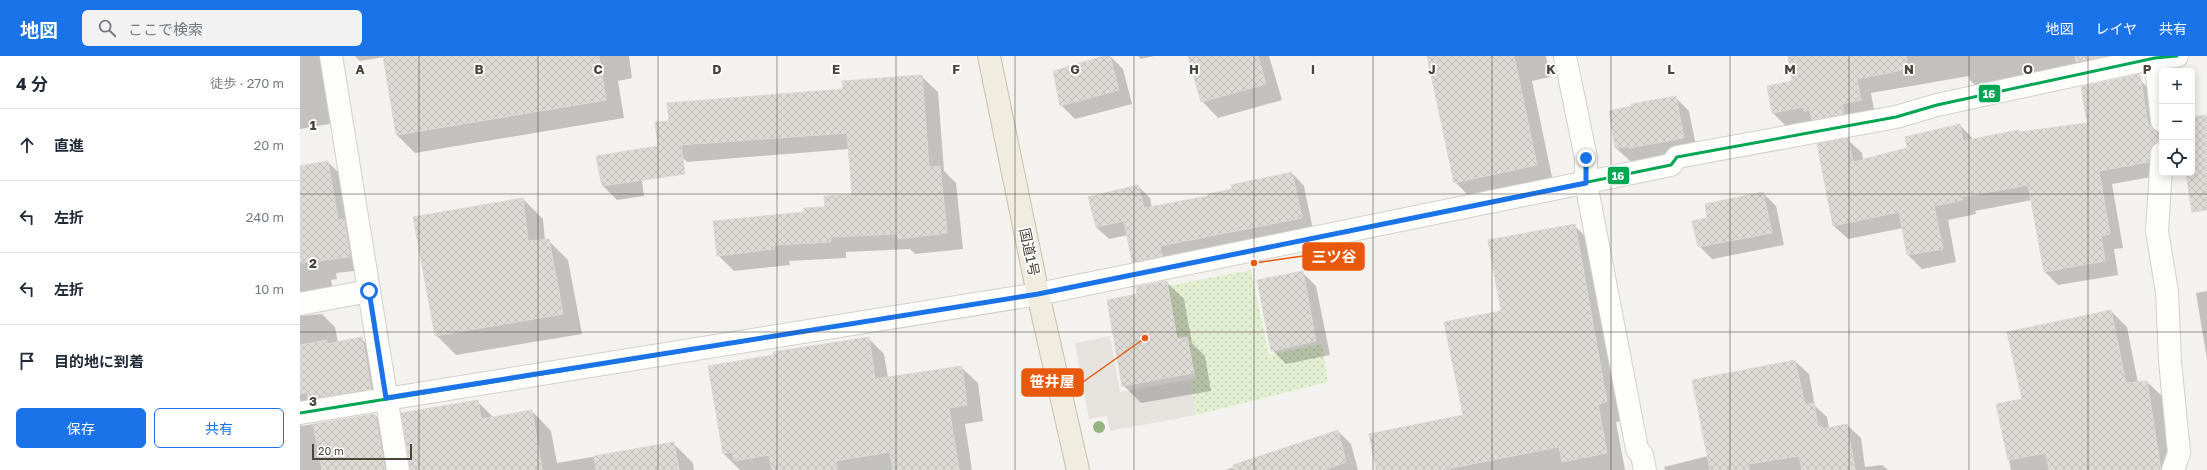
<!DOCTYPE html>
<html lang="ja">
<meta charset="utf-8">
<style>
:root{--surface:#fff;--page:#f2f2f3;--text:#1f2937;--muted:#747a83;--line:#e0e1e3;--accent:#1a73e8}
body{margin:0;font-family:"Golos Text","Noto Sans JP",sans-serif;background:var(--page);color:var(--text)}
.controls{position:absolute;right:12px;top:12px;display:grid;overflow:hidden;border-radius:6px;box-shadow:0 2px 10px #0003}
.controls button{width:36px;height:36px;display:grid;place-items:center;padding:0;border:0;border-bottom:1px solid var(--line);background:var(--surface);color:var(--text);font:20px sans-serif}
.scale{position:absolute;left:12px;bottom:10px;width:100px;box-sizing:border-box;padding-left:4px;border:2px solid #4b4439;border-top:0;font-size:11px;line-height:14px;white-space:nowrap;color:#4b4439;-webkit-text-stroke:3px #fff;paint-order:stroke}
.stop{position:absolute;width:12px;height:12px;margin:-9px;border:3px solid #1a73e8;border-radius:50%;background:#fff}
.stop.end{background:#1a73e8;border-color:#fff;box-shadow:0 1px 4px #0008}
.list{margin:0;padding:0;list-style:none}
h2{display:flex;justify-content:space-between;align-items:center;height:52px;margin:0;padding:0 16px;font-size:17px}
h2 small{font-size:13px;font-weight:400;color:var(--muted)}
.list li{display:grid;grid-template-columns:26px 1fr auto;gap:12px;align-items:center;box-sizing:border-box;height:72px;padding:0 16px;border-top:1px solid var(--line)}
.list b{display:block;font-size:15px;white-space:nowrap}
.list em{font-size:13px;font-style:normal;color:var(--muted)}
.actions{display:flex;gap:8px;padding:12px 16px}
.actions a{flex:1;padding:9px 0;border:1px solid var(--accent);border-radius:6px;text-align:center;font-size:14px;color:var(--accent)}
.actions .main{background:var(--accent);color:#fff}
.icon{flex:none;width:22px;height:22px;fill:none;stroke:currentColor;stroke-width:2;stroke-linecap:round;stroke-linejoin:round}
.map{position:relative;flex:none;width:1907px;height:414px;overflow:hidden}
header{display:flex;align-items:center;gap:24px;box-sizing:border-box;height:56px;padding:0 20px;background:var(--accent);color:#fff}
header strong{font-size:19px}
nav{display:flex;gap:22px;margin-inline-start:auto;font-size:14px}
.search{width:280px;height:36px;background:var(--page);display:flex;align-items:center;gap:10px;box-sizing:border-box;padding:0 14px;border-radius:6px;color:var(--muted);font-size:15px}
main{display:flex}
aside{flex:1;background:var(--surface)}
.map>svg:first-child{display:block}
.garden{fill:url(#garden-dots)}
.parking{fill:#e6e3df}
.shadow{fill:#0003}
.building{fill:url(#building-cross-hatch);stroke:#dcd9d4}
.lines{fill:none;stroke-linecap:round;stroke-linejoin:round}
.minor-casing{stroke:#d2d0cb;stroke-width:24}
.trunk-casing{stroke:#ccbfa9;stroke-width:24}
.minor{stroke:#fdfdfc;stroke-width:22}
.trunk{stroke:#f0ece0;stroke-width:22}
.bus-1-casing{stroke:#fff;stroke-width:6}
.bus-1{stroke:#00a651;stroke-width:3}
.tree{fill:#96b382}
.route{stroke:#1a73e8;stroke-width:5}
.grid{fill:none;stroke:#4b4439;stroke-width:1;stroke-opacity:0.55}
.labels{text-anchor:middle;dominant-baseline:central;stroke-width:3.5;stroke-linejoin:round;paint-order:stroke}
.street-label{font-size:14px;fill:#4b4439;stroke:#fff}
.grid-label{font-size:13px;text-anchor:middle;font-weight:bold;fill:#4b4439;stroke:#fff;stroke-width:3.5;stroke-linejoin:round;paint-order:stroke}
.leader{fill:none;stroke:#e8590c;stroke-width:1.5}
.callout-dot{fill:#e8590c;stroke:#fff;stroke-width:1.5}
.callout{fill:#e8590c;stroke:#e8590c;stroke-width:1.5}
.callout-label{font-size:15px;text-anchor:middle;font-weight:bold;fill:#fff}
.line-badge{stroke:#fff;stroke-width:1.5}
.badge-label{font-size:11px;text-anchor:middle;font-weight:bold;fill:#fff}
</style>
<header>
<strong>地図</strong>
<div class="search"><svg class="icon" aria-label="search" viewBox="0 0 24 24"><circle cx="10" cy="10" r="6"/><path d="M15 15l6 6"/></svg>ここで検索</div>
<nav><a>地図</a><a>レイヤ</a><a>共有</a></nav>
</header>
<main>
<aside>
<h2>4 分<small>徒歩 · 270 m</small></h2>
<ul class="list">
<li><svg class="icon" aria-label="ahead" viewBox="0 0 24 24"><path d="M12 20V5M6 11l6-6 6 6"/></svg><div><b>直進</b></div><em>20 m</em></li>
<li><svg class="icon" aria-label="left" viewBox="0 0 24 24"><path d="M17 20v-9H6M10 6l-5 5 5 5"/></svg><div><b>左折</b></div><em>240 m</em></li>
<li><svg class="icon" aria-label="left" viewBox="0 0 24 24"><path d="M17 20v-9H6M10 6l-5 5 5 5"/></svg><div><b>左折</b></div><em>10 m</em></li>
<li><svg class="icon" aria-label="arrive" viewBox="0 0 24 24"><path d="M6 21V4h12l-3 4 3 4H6"/></svg><div><b>目的地に到着</b></div></li>
</ul>
<div class="actions"><a class="main">保存</a><a>共有</a></div>
</aside>
<div class="map">
<svg width="1907" height="414" viewBox="0 0 1907 414">
<defs>
<pattern id="garden-dots" width="8" height="8" patternUnits="userSpaceOnUse"><rect width="8" height="8" fill="#e1eecf"/><path d="M2 2h.1M6 6h.1" fill="none" stroke="#c3cdb2" stroke-width="1.8" stroke-linecap="round"/></pattern>
<pattern id="building-cross-hatch" width="8" height="8" patternUnits="userSpaceOnUse"><rect width="8" height="8" fill="#dedbd6"/><path d="M0 0l8 8M0 8l8-8" fill="none" stroke="#c0bdb8"/></pattern>
</defs>
<rect width="100%" height="100%" fill="#f4f2ee"/>
<!-- garden -->
<path class="garden" d="M951 214 969 299 1022 288 1028 326 896 359 890 324 896 322 887 282 877 283 867 230Z"/>
<!-- parking -->
<path class="parking" d="M810 280 820 336 890 324 896 359 810 375 807 360 789 363 775 287Z"/>
<!-- shadow -->
<g class="shadow">
<path d="M0 0H24L35 67 0 73Z"/>
<path d="M55 0H329L332 22 318 25 324 62 115 97 97 79 84 1 60 5Z"/>
<path d="M808 0H810L823 13 832 48 775 63 761 49Z"/>
<path d="M838 0H854L841 3Z"/>
<path d="M889 0H969L982 44 918 62 902 45Z"/>
<path d="M1128 0H1246L1250 21 1232 25 1253 126 1172 143 1155 126Z"/>
<path d="M1505 0H1842L1684 39 1670 24 1669 20 1571 37 1575 59 1487 71 1473 57 1493 26Z"/>
<path d="M621 20 638 36 644 115 656 127 663 193 615 198 610 193 546 196V202L489 205 490 209 434 215 418 199 505 157 526 152 553 140 549 93 387 106 371 90 544 34Z"/>
<path d="M1840 24 1854 38 1862 78V119L1812 128 1823 192 1814 193 1818 219 1758 229 1744 215 1732 144 1675 155 1676 158 1648 164 1656 206 1622 213 1608 199 1603 172 1548 183 1534 170 1548 84 1562 97 1563 104 1608 92 1660 69 1673 83 1718 75 1721 77 1788 68Z"/>
<path d="M1375 41 1389 55 1397 95 1344 106 1342 104 1330 105 1316 92Z"/>
<path d="M28 106 41 119 63 214 36 217 37 223 31 224 32 230 29 231 31 245 1 257V260L22 258 35 271 38 287 62 283 75 296 84 346 2 366 1 370 75 359 88 372 96 414H0V111Z"/>
<path d="M340 110 344 140 317 144 303 130Z"/>
<path d="M992 117 1004 130 1013 174 845 218 833 206 828 179 809 183 796 171 790 142 838 130 850 142 852 152 909 140Z"/>
<path d="M1463 137 1476 150 1484 189 1412 203 1399 190 1408 162Z"/>
<path d="M223 143 243 163 245 184H248L268 204 282 278 156 299 136 279Z"/>
<path d="M1274 169 1293 188 1325 364 1316 366 1325 414H1077L1165 360 1202 255Z"/>
<path d="M1002 216 1016 230 1030 299 986 308 972 294Z"/>
<path d="M866 226 884 243 892 287 905 300 911 335 841 347 823 329 839 239Z"/>
<path d="M1907 235V303L1896 237Z"/>
<path d="M1811 255 1827 271 1838 327 1847 326 1863 341 1873 414H1711L1698 349 1723 344Z"/>
<path d="M568 282 584 298 588 322 661 311 678 327 683 365 665 368 672 414H440L424 398Z"/>
<path d="M1495 305 1509 318 1515 350 1527 361 1529 373 1547 369 1561 382 1565 411 1582 409 1588 414H1365L1364 411 1408 400 1393 325Z"/>
<path d="M177 345 194 362 232 355 251 375 257 407 373 387 393 407 394 414H115Z"/>
<path d="M1038 375 1051 388 1058 414H926Z"/>
</g>
<!-- building -->
<g class="building">
<path d="M83 0H299L306 44 96 79Z"/>
<path d="M804 0H810L819 34 760 50 753 15Z"/>
<path d="M888 0H958L966 28 901 46Z"/>
<path d="M1127 0H1214L1237 109 1154 127Z"/>
<path d="M1488 0H1606L1608 13 1557 23 1561 44 1542 48 1544 58 1512 64 1510 54 1504 55 1503 51 1472 57 1467 30 1492 25Z"/>
<path d="M1775 0H1805L1776 6Z"/>
<path d="M1840 18 1848 69H1850L1857 76 1862 77V85L1856 86 1851 90 1849 106 1799 115 1810 178 1801 180 1805 205 1744 216 1728 129 1662 141 1663 144 1634 150 1643 193 1607 199 1599 156 1533 170 1517 88 1548 82 1553 106 1607 92 1605 81 1660 68 1663 85 1719 74V76L1787 67 1781 31Z"/>
<path d="M622 19 629 111 640 110 647 177 598 183 597 178 531 181V186L474 189V193L417 200 413 165 504 156V152L525 151 524 140 552 139 547 77 381 89 385 118 302 130 296 100 358 90 355 66 369 65 367 47 543 33 542 25Z"/>
<path d="M1376 40 1384 82 1329 92V90L1315 92 1309 55 1331 50V48Z"/>
<path d="M1907 59V154L1892 156 1886 117H1892V61Z"/>
<path d="M28 105 38 164 44 163 50 201 0 207V110Z"/>
<path d="M992 116 1002 162 860 190 862 200 832 206 824 165 796 171 788 141 838 129 844 152 908 140V138L932 133 931 129Z"/>
<path d="M1463 136 1472 177 1398 191 1392 165 1407 162 1405 148Z"/>
<path d="M223 142 228 185 249 183 263 258 135 280 113 161Z"/>
<path d="M1275 168 1307 346 1298 348 1307 397 1262 406 1259 391 1141 414H1076L1069 378 1163 359 1144 266 1201 255 1188 184Z"/>
<path d="M1003 215 1016 285 971 295 957 224Z"/>
<path d="M867 225 877 283 887 281 894 317 822 330 807 244 837 238 836 231Z"/>
<path d="M1811 254 1826 327 1847 325 1861 414H1749L1746 397 1708 404 1696 348 1722 343 1707 276Z"/>
<path d="M62 281 71 333 8 343 7 336 0 338V289L27 284V288Z"/>
<path d="M569 281 575 323 662 310 667 349 649 352 659 414H593L590 396 536 405 537 414H472L469 399 434 405 432 396 423 398 408 310 474 299 473 296Z"/>
<path d="M1495 304 1505 349 1514 347 1518 371 1522 370 1523 373 1547 368 1555 414H1502L1499 400 1448 408 1449 414H1410L1392 324Z"/>
<path d="M178 344 181 363 232 354 242 414H110L101 357Z"/>
<path d="M75 358 85 414H22L13 368Z"/>
<path d="M1038 374 1046 406 1024 414H934L933 409Z"/>
<path d="M374 386 379 414H296L294 400Z"/>
</g>
<g class="lines">
<defs>
<g id="minor">
<path d="M31 0 98 414"/>
<path d="M1265 0 1286 102V127L1337 393 1342 399 1345 414"/>
<path d="M1855 0 1862 65"/>
<path d="M1862 97 1857 175 1867 236 1870 305 1879 397 1873 414"/>
<path d="M0 248 69 235"/>
<path d="M0 357 738 238 1371 109 1377 101 1596 61 1637 49 1855 2 1877 0"/>
</g>
<path id="trunk" d="M689 0 738 238 778 414"/>
</defs>
<!-- minor casing -->
<use href="#minor" class="minor-casing"/>
<!-- trunk casing -->
<use href="#trunk" class="trunk-casing"/>
<!-- minor -->
<use href="#minor" class="minor"/>
<!-- trunk -->
<use href="#trunk" class="trunk"/>
<defs>
<path id="bus-1" d="M0 357 738 238 1371 109 1377 101 1596 61 1637 49 1855 2 1877 0"/>
</defs>
<!-- bus-1 casing -->
<use href="#bus-1" class="bus-1-casing"/>
<!-- bus-1 -->
<use href="#bus-1" class="bus-1"/>
</g>
<!-- trees -->
<circle class="tree" cx="799" cy="371" r="6"/>
<g class="lines">
<!-- route -->
<path class="route" d="M69 235 86 342 738 238 1286 127V102"/>
</g>
<!-- grid -->
<path class="grid" d="M119 0V414M238 0V414M358 0V414M477 0V414M596 0V414M715 0V414M834 0V414M954 0V414M1073 0V414M1192 0V414M1311 0V414M1430 0V414M1549 0V414M1669 0V414M1788 0V414M0 138H1907M0 276H1907"/>
<g class="labels">
<!-- street labels -->
<g class="street-label">
<text transform="translate(730 196) rotate(78)">国道1号</text>
</g>
</g>
<g class="grid-label">
<text x="60" y="18">A</text>
<text x="179" y="18">B</text>
<text x="298" y="18">C</text>
<text x="417" y="18">D</text>
<text x="536" y="18">E</text>
<text x="656" y="18">F</text>
<text x="775" y="18">G</text>
<text x="894" y="18">H</text>
<text x="1013" y="18">I</text>
<text x="1132" y="18">J</text>
<text x="1251" y="18">K</text>
<text x="1371" y="18">L</text>
<text x="1490" y="18">M</text>
<text x="1609" y="18">N</text>
<text x="1728" y="18">O</text>
<text x="1847" y="18">P</text>
<text x="13" y="74">1</text>
<text x="13" y="212">2</text>
<text x="13" y="350">3</text>
</g>
<!-- callouts -->
<path class="leader" d="M954 207L1003 200M845 282L783 326"/>
<g class="callout-dot">
<circle cx="954" cy="207" r="4"/>
<circle cx="845" cy="282" r="4"/>
</g>
<g class="callout">
<rect x="1003" y="187" width="61" height="27" rx="4"/>
<rect x="722" y="313" width="61" height="27" rx="4"/>
</g>
<g class="callout-label">
<text x="1034" y="206">三ツ谷</text>
<text x="752" y="331">笹井屋</text>
</g>
<g class="line-badge">
<rect x="1678" y="28" width="23" height="19" rx="4" fill="#00a651"/>
<rect x="1307" y="110" width="23" height="19" rx="4" fill="#00a651"/>
</g>
<g class="badge-label">
<text x="1689" y="42">16</text>
<text x="1318" y="124">16</text>
</g>
</svg>
<div class="controls">
<button>+</button>
<button>−</button>
<button><svg class="icon" aria-label="locate" viewBox="0 0 24 24"><circle cx="12" cy="12" r="6"/><path d="M12 2v4M12 18v4M2 12h4M18 12h4"/></svg></button>
</div>
<div class="scale">20 m</div>
<div class="stop" style="left:69px;top:235px"></div>
<div class="stop end" style="left:1286px;top:102px"></div>
</div>
</main>
